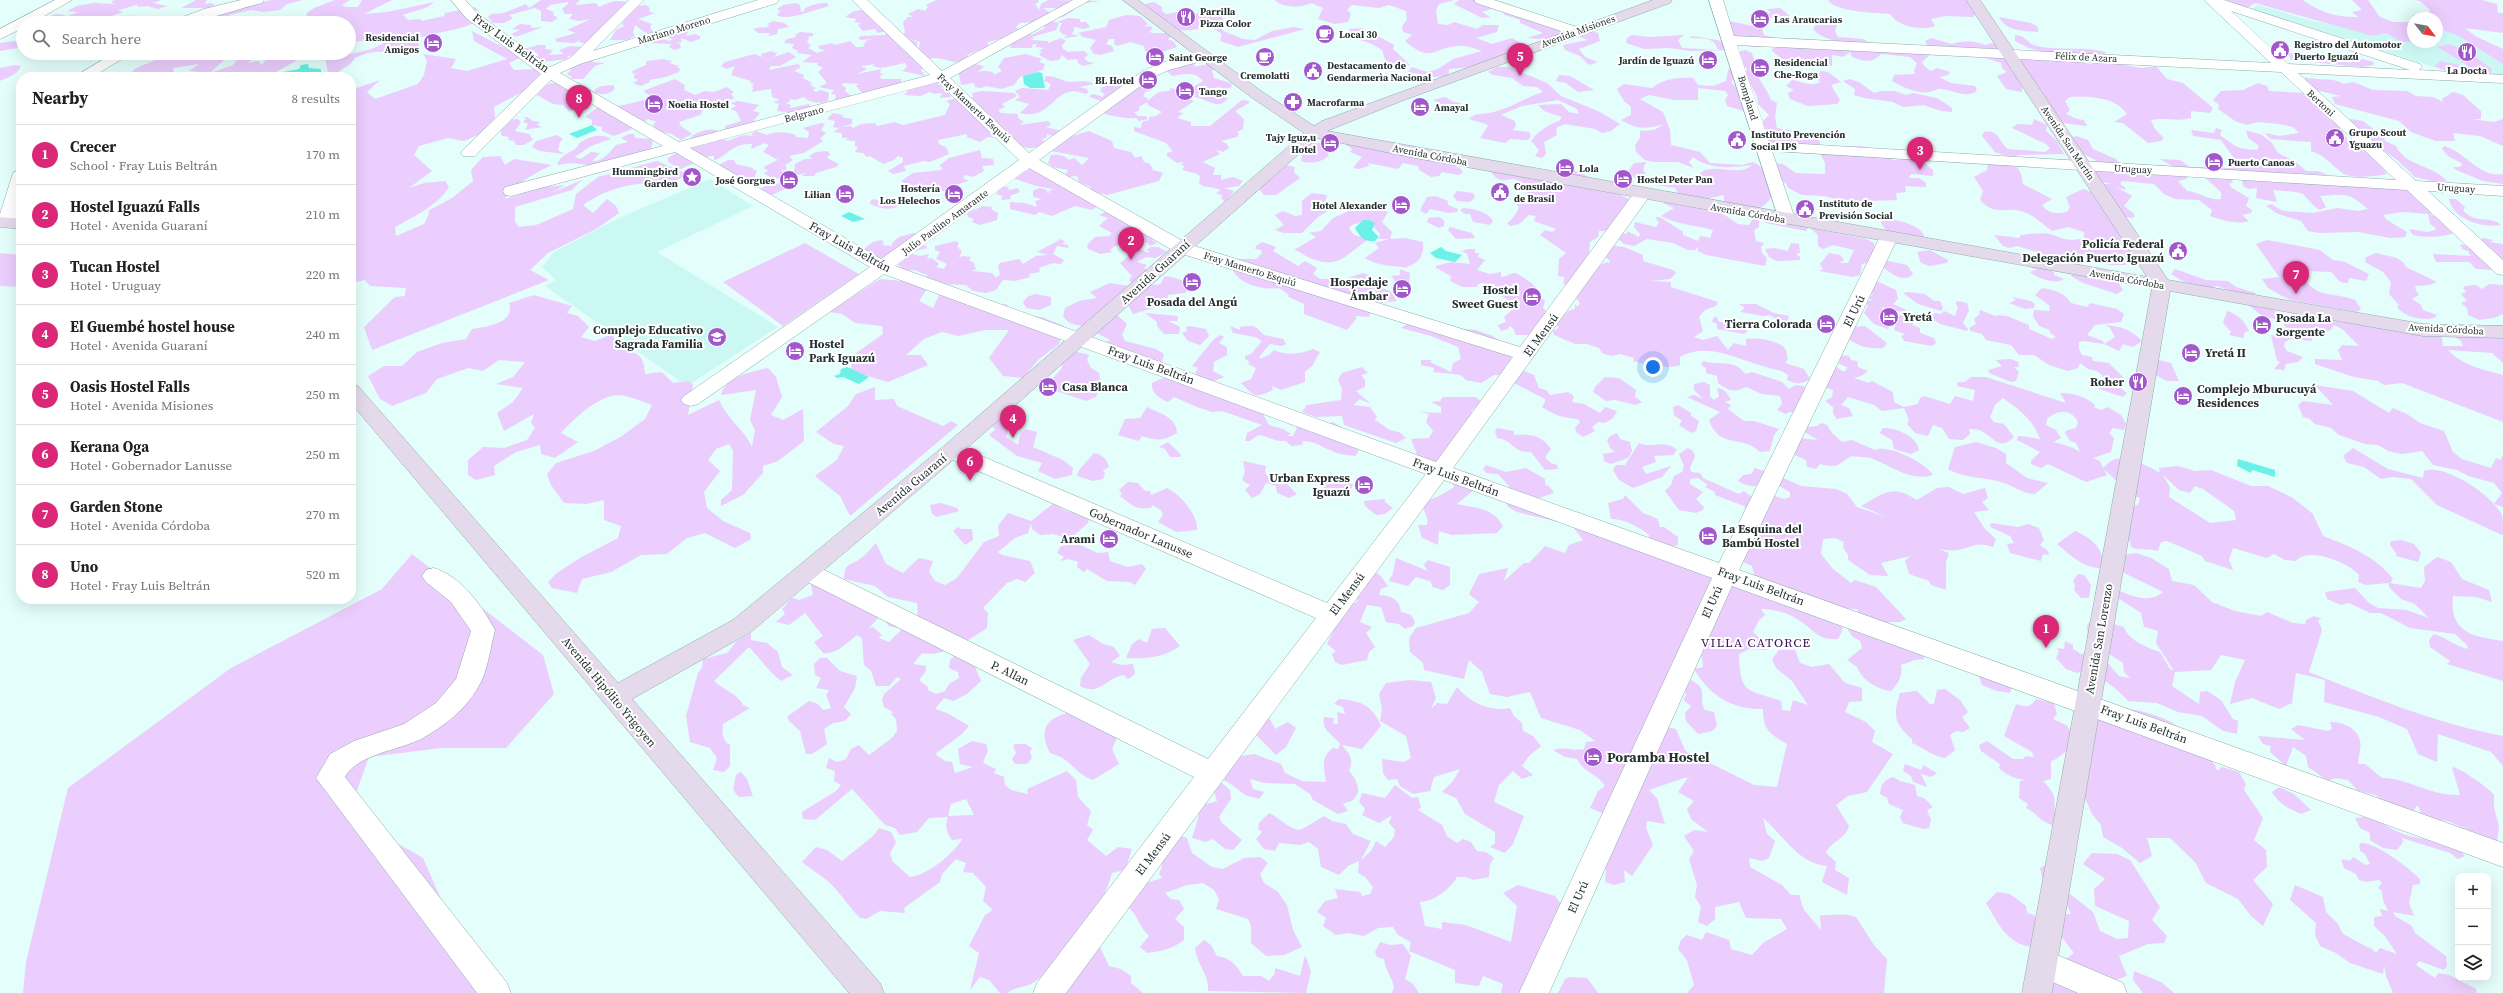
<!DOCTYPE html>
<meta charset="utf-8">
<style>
:root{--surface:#fff;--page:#f2f2f2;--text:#202124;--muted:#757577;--line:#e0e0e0;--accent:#db2777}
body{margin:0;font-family:"Source Serif 4",serif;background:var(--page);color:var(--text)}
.controls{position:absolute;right:12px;bottom:12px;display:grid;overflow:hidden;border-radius:8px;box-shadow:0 4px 16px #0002}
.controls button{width:36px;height:36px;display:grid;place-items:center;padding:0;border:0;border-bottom:1px solid var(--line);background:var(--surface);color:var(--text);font:20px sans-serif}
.compass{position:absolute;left:2407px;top:12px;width:36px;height:36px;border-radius:50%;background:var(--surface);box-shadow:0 4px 16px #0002;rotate:121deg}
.you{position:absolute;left:1653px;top:367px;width:14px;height:14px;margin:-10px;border:3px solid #fff;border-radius:50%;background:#1a73e8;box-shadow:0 0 0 6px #1a73e833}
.badge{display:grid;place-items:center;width:26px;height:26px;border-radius:50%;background:var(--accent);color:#fff;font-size:13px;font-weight:700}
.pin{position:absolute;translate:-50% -33px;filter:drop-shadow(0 1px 2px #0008)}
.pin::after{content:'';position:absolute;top:21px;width:14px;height:12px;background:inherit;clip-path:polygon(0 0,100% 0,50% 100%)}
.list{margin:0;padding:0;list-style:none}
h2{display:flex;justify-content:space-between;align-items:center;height:52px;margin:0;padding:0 16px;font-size:17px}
h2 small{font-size:13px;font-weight:400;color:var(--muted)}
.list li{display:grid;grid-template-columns:26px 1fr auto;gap:12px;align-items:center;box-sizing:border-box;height:60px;padding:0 16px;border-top:1px solid var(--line)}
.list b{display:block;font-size:15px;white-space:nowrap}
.list p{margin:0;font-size:13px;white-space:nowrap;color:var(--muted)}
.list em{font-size:13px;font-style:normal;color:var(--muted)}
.icon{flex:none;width:22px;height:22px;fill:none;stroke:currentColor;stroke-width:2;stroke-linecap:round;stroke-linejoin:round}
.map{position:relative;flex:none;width:2503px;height:993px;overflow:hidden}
.search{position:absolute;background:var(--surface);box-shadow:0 4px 16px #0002;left:16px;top:16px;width:340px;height:44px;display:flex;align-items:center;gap:10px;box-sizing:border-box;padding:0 14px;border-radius:22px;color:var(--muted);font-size:15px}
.panel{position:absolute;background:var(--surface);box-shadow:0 4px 16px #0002;left:16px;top:72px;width:340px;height:532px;border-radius:16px}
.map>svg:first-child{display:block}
.built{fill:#ccf8f4}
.green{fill:#ebcefd;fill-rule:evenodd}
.water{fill:#6bf1e8}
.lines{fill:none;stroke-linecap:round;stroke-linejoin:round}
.street-casing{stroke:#8dadaa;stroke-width:1}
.secondary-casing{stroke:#8dadaa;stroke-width:1}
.street{fill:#fff;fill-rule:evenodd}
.secondary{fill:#e5daeb;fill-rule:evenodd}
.labels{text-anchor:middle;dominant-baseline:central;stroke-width:4;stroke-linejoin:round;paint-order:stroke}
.far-poi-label{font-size:10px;font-weight:bold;fill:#253130;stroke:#fff;text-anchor:start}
.far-street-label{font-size:10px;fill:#253130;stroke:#fff}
.street-label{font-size:12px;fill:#253130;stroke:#fff}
.poi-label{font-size:12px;font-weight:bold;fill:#253130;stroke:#fff;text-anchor:end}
.neighbourhood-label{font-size:13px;letter-spacing:1px;fill:#3c184f;stroke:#fff}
.near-poi-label{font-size:14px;font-weight:bold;fill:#253130;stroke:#fff;text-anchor:start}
</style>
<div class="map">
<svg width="2503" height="993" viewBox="0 0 2503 993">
<rect width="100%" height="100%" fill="#e3fefb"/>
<!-- built -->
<g class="built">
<path d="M2258 5 2316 22 2413 29V42H2437V30L2462 32 2503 63V75L2449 72 2252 9Z"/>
<path d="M710 179 753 206 657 252 778 327 687 386 545 286 556 280 542 267 554 252 619 218Z"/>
</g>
<!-- green -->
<g class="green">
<path d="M116 0H161L153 3 167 6 177 3 158 9 147 6 138 7 137 5 118 10 123 12 109 17 117 19 134 15 115 23H39L44 21 45 18 56 14 65 15V17L78 12 67 11 77 6 98 2 95 3 114 4 111 1Z"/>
<path d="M196 0H207L205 4 211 3 215 5 207 8H181Z"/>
<path d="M271 0H303L287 4 280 10 263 12 251 10 229 15 230 19 236 18 242 23H191L215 13Z"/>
<path d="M335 0H350L342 5 346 7H358L362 0H392L364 14 387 12 434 2 428 7 403 15 408 20 421 19V21L444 16 445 13 475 7 485 19 461 28 412 39 418 42 421 50 405 56C390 50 370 50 355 58 353 60 352 63 349 65 343 69 338 70 335 77H325L328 73 325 58C342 54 377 53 387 39H371L349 43V23H306L307 13 314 8Z"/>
<path d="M541 0H580L575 5 596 3 599 7C614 0 617 0 632 3L587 44 579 42 580 40 574 43 557 42 555 39 576 33 567 30 591 19 579 21 569 19 573 14H565L562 9 568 4V2L550 5 546 9 554 12 553 15 558 18 552 22 541 21V11L535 8 509 15 513 18 504 23H493L488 17 491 14 504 13 526 4 529 8Z"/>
<path d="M936 0H1038L1039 2 1035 4 1039 10 1041 4 1048 0 1102 1 1067 5 1074 10 1063 17 1055 18V8H1043L1051 13 1033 22 1020 23 1016 27 1019 30 1006 38 988 42 987 47 967 55 969 58C956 69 942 54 929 59L918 52 920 42 907 38 917 42V51L925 67 921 70 925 76 902 71 907 67 905 63 882 68 872 66 875 64 861 66 867 69 857 74 881 69 880 73 884 74 880 76 881 79H901V82L899 85 863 94 856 86 859 84 843 83 842 85 846 88 845 91 854 98 834 103 836 95 831 94 834 90 819 87 827 83 818 72 823 68 817 65 818 63 802 62 812 55 797 53 798 51 792 48 794 44 784 43 787 39 796 37 795 35 800 32 813 33V36L807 37 809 38 807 42 811 46 808 48 817 53 826 50 820 49 818 46 832 43 835 45 850 41 856 47H863L866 41 872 39 861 40 858 38 861 36 885 35 887 33 904 34 905 32 903 22 908 17H913L908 14 918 9 925 11 928 7 926 5Z"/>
<path d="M1275 0H1455L1439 4 1436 10 1438 24 1448 25 1454 22 1477 29 1483 25H1499L1497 32 1476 38 1492 44 1512 38 1519 42 1520 48 1473 67 1449 69 1448 76 1434 77 1408 72 1412 67 1427 72 1438 69 1453 59 1482 51C1473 48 1466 45 1457 46 1432 48 1432 64 1405 41L1412 35 1403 32 1402 26 1407 20 1406 11 1389 5 1379 8 1352 5 1347 10 1351 14 1348 22 1334 24 1318 19 1323 8 1311 3C1302 8 1282 8 1275 0Z"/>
<path d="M1459 0H1494L1509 4 1513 16 1580 26C1566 39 1545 40 1527 38L1543 33 1520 23V20L1505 15 1501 10 1491 9 1482 12 1490 17 1482 18 1454 4Z"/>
<path d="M1828 0H1968L1979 9 1973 17 1945 16 1931 19 1935 26C1922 31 1898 27 1890 14 1877 13 1835 12 1828 0Z"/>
<path d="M2226 0H2303C2319 12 2338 18 2358 17L2352 12 2362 10 2352 0H2368L2380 17 2393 22H2413V42H2436L2439 44 2400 41 2386 33 2373 36 2255 3 2247 8Z"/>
<path d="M2414 0H2482L2497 4 2498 13H2503V33L2465 28 2475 36 2503 49V64L2459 36 2437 28V18H2418L2412 15H2429L2430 10 2420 1Z"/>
<path d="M1154 2 1162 7V11L1166 14 1190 10 1194 14 1201 12 1205 14 1220 13 1223 19 1220 25 1223 31 1243 39 1255 40 1272 31 1294 27 1305 29 1238 47 1220 41 1222 34 1209 26 1193 30 1171 31 1145 4Z"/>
<path d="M796 3 800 5 801 12 805 11 804 9C811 5 817 3 827 3L829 6C817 9 785 22 777 15L780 11 777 9 783 5Z"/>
<path d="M645 5 649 7 650 12 655 13 638 19 652 24 650 28 654 32 646 33 635 25 633 33 635 36 626 40H610L616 30 624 26 622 24 624 21 621 20 633 7Z"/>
<path d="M1780 8 1790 16 1766 18V14L1771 13 1767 9Z"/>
<path d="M871 9 877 13 871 19 874 18 879 25 876 26H883L886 31 878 33 875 29 863 31 858 25 861 23 854 22 857 19 845 17 854 11Z"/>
<path d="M1126 15 1140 16 1148 24 1144 27 1150 26 1153 28 1149 32C1157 35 1164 31 1171 35L1168 40 1173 41 1177 47 1155 54 1145 51 1144 46 1130 42 1117 46 1114 44 1115 39H1109L1106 44 1112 46 1114 51 1100 55 1094 54 1090 48 1096 40 1083 37 1078 33 1106 27 1109 20Z"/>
<path d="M1815 16 1837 25 1835 31 1838 37 1863 39 1874 45 1933 52 1922 62 1925 67 1931 71 1937 68 1950 72 1948 75 1939 77 1951 83 1975 86 1977 91C1965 99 1954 90 1941 89 1937 88 1937 90 1933 91 1921 96 1902 87 1892 81L1894 75 1915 74 1914 71 1917 63 1910 57 1881 54C1872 64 1863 61 1852 57L1850 52 1843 57 1832 55V66L1803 63 1798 66 1792 59H1782L1771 50 1787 40 1798 38 1810 44 1844 45 1851 51V48C1839 39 1823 41 1813 29L1816 24 1809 19Z"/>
<path d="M1999 17 2031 23 2038 27V32C2024 31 2005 31 1999 17Z"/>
<path d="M1068 18 1080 19V22H1086L1090 27 1084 29 1074 27V31L1071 34 1079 36 1064 38 1067 35 1062 34 1059 30 1062 23 1057 22Z"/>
<path d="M773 21 784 23 789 27 778 29 777 34 768 36 770 33H758L753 29C759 26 765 29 770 26L767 24Z"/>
<path d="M1052 21 1059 23 1056 30 1032 37 1034 38 1031 40 1048 41V43L1061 38 1066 41 1062 45 1063 49 1068 52 1084 51 1088 55 1084 58 1088 62 1095 63 1083 66 1078 63 1077 59 1068 60 1062 55 1059 60 1050 61 1039 55 1042 52 1039 51 1044 48 1035 47 1037 44H1033L1032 48H1010L1011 44 1032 30 1031 35 1045 28 1042 24Z"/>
<path d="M1729 21 1762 28 1764 35 1784 40C1761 49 1752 50 1730 40Z"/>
<path d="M520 24 530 25 532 28 543 27 516 37 511 34 520 30 512 29Z"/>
<path d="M1363 28 1394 45 1393 49 1410 65 1401 68 1386 62 1382 50 1372 44 1354 38 1349 29Z"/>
<path d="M687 29 689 30 686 36 695 34 700 36V39L691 42 681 38 682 42 676 43 680 44 681 48 674 50 669 47 671 44 646 43 658 38 670 41 673 39 663 37Z"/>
<path d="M1588 30 1598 33 1600 41 1579 49 1585 57 1598 62 1589 65 1580 56 1565 50 1563 45 1588 40 1580 37 1581 33Z"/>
<path d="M472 31 522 57 509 63 514 70 537 69 543 81 494 107 496 127 464 141 448 138 419 146 414 155 432 171 409 188 424 183 445 181 449 187C437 206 415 216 395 227L396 236 424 224 429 214 428 211 452 198 473 181 471 170 483 157 500 156 505 165 514 159 552 165C535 173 514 184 505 199L544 187 565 185 551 193 582 180 572 190 515 207V222L519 227 536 225 573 209 576 194 598 177 657 161 687 174C669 186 669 182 649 183 624 184 603 191 583 205L593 213 607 199 616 206 619 213 596 229 548 253 530 270 549 280 372 350 364 327 395 297 405 296 406 288 370 286 365 280 351 283V252L353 251 351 249V90L380 80 367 92 375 99 418 84 424 75 427 61 423 54 456 59 451 68 467 71 507 59 474 41Z"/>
<path d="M1632 35 1649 37 1684 35 1678 40 1682 48 1718 50C1714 36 1702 39 1690 38L1692 36 1717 40 1731 45 1733 50 1691 51 1669 48 1644 49 1626 43 1627 38Z"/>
<path d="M2015 35C2027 36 2027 44 2037 46 2060 51 2083 46 2106 52L2103 58 2072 60 2090 64 2105 61 2141 68 2156 66 2167 79 2183 83 2213 108 2210 113 2191 111V118C2177 122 2165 117 2151 120L2155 129 2164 138 2161 141 2148 143 2123 123 2114 122 2127 114C2116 97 2090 96 2070 97L2065 101 2070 110 2066 114 2077 119 2084 120 2087 126 2054 122 2019 62 2025 58 2057 55 2029 48 2015 41Z"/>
<path d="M1931 38 1952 44C1961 40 1977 41 1985 45L1993 43 1999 49 1992 52 1928 46 1925 41Z"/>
<path d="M23 40V47L0 51V43Z"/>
<path d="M2448 44 2466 50 2492 69 2490 74 2449 72 2434 66 2441 61 2465 66 2466 64 2437 47Z"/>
<path d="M538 45H546L545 49 553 50 549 55 564 54 559 50 570 46 584 47 576 52 577 55 568 56 567 59 542 62 533 58 539 55 533 50 524 49Z"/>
<path d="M1745 50 1752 53 1755 62 1753 69C1757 75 1770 95 1771 100L1777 103 1775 117 1777 128 1805 133 1820 141V147L1861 146 1883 153 1893 160 1920 159 1933 170V176L1911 174 1909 178H1919L1926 183V187L1905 186 1906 192 1896 193 1897 200 1844 202 1825 196 1802 195 1788 188 1786 184 1771 172 1772 163 1783 164 1796 173 1825 174V163L1819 151 1820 147H1790L1767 142 1771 134 1759 125 1769 115 1758 104 1757 96 1745 75 1747 69 1745 66V71L1735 75 1731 83 1747 94 1751 107 1744 111 1727 106 1725 100 1728 95 1725 91 1698 88V100H1674L1649 95 1640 99 1663 112 1670 130 1671 145 1700 152 1710 163 1742 165 1753 162C1768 170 1761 171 1767 182 1768 186 1772 190 1774 193 1764 213 1741 217 1724 202V195L1693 202 1695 205 1716 209 1738 224 1749 225 1756 214 1809 226 1806 231 1766 223 1759 218V227L1754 230 1756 241 1764 243 1761 247 1762 253 1767 258 1765 266 1706 255 1698 251V247L1695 250H1688L1673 243 1647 239 1634 246 1624 244 1616 237 1620 233 1627 234V231L1639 237 1640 234 1634 227 1635 222 1656 227 1659 223 1655 217H1660L1683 232V235L1698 241 1700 236 1710 238 1713 230C1695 225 1678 225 1661 216L1674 208 1663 203 1666 198 1688 200 1681 198 1675 188 1643 183 1627 173 1634 163 1646 162 1643 170 1649 178 1684 184 1696 182C1702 155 1737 180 1752 165 1732 168 1710 170 1693 157L1689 162 1694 168 1678 162H1653L1645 160 1636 152 1635 145 1640 138V131L1654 130 1664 124C1646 129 1638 130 1621 120L1631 115V107L1624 101 1617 89 1624 84 1652 88C1663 79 1678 77 1693 78L1698 85 1713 86 1726 81 1728 70 1732 66 1729 59 1742 61 1738 52Z"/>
<path d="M771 51 777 53 774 57 789 52 796 57 780 66H771L769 70 798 64 801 67 794 71 804 75 803 78 812 83 810 85 816 88 813 90 815 92 821 90 829 93 828 101C821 104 809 103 804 97L795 100 790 99V101L786 103 791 105 790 108 809 104 811 107 793 113 777 111 779 104 773 102 780 100 772 97 771 89 751 92 754 88 752 87 754 84 750 83 751 81 731 75 735 66 726 69 721 66 725 62 754 54 762 57 761 54Z"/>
<path d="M152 53H227L225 59 210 73 233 65 243 53H257L248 63 258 61 262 65 271 53H310L267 77H195L199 72 189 71 199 64 173 68 174 75 171 77H126L136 68 156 60Z"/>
<path d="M2291 53 2319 54 2350 62 2362 59 2374 62 2373 65 2362 67 2291 60 2289 55Z"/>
<path d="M1026 54 1042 59 1039 62 1045 64 1043 70 1020 77 1014 85 1001 89 986 86 981 88 975 87 974 83 961 85 958 70C968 66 975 61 984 67L976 73C983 70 987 70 994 73L993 75 1002 71 998 67 1004 58Z"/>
<path d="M1982 57 2008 58 2012 65 2010 69 2019 75 2018 80 2022 85V92L2006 89 1997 76 2007 72 2002 68 2001 63Z"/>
<path d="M596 58 592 62 605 63 595 66 583 79H572L571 76 568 75 567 73 572 70 569 69V66Z"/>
<path d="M663 59 672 61 669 63 679 66 676 68H680L679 72 666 77 649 80 650 82 641 86 633 83 638 80 634 78V75L639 72 633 74 632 71 646 65V61Z"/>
<path d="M1190 63H1194L1195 67 1211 63 1216 70H1212L1214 78 1231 83 1232 87 1225 89 1218 87 1213 89 1219 93V96L1228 98C1218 112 1207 98 1194 97L1196 95 1191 88 1203 81C1196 71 1183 74 1172 76L1165 69Z"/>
<path d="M14 65 21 66C17 76 7 77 0 81V68Z"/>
<path d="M1497 67H1509L1547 83 1561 96 1598 111 1620 124 1611 131 1602 133 1595 129 1565 124 1556 128 1557 135 1544 142 1546 154 1542 158 1535 156 1539 150 1531 141C1537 132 1549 124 1559 121L1562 117 1544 111 1538 105 1561 104 1569 112 1579 114 1577 109 1558 100 1522 106 1501 115 1515 121 1516 126 1513 130 1529 132 1531 136 1528 140 1510 139 1505 143 1480 138 1488 126 1486 124 1469 119C1476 112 1481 115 1489 113 1508 110 1524 98 1543 92L1537 87 1523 86 1512 78 1493 75 1488 72Z"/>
<path d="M1821 71 1828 72 1841 82 1831 85 1840 100 1837 104 1808 106 1790 99 1788 93 1794 90 1786 86 1792 80C1803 82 1811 87 1821 82L1815 78Z"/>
<path d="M1559 75 1570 76 1594 90 1578 92 1566 83 1556 81Z"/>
<path d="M1046 76C1053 76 1058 78 1065 81 1073 84 1086 78 1094 84L1079 87 1087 89 1088 93 1085 94C1079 92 1074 90 1068 92 1052 97 1045 120 1020 113L1029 104 1015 100 1020 97 1015 91 1022 88 1048 90 1051 84 1044 81Z"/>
<path d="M2305 77C2317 81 2334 77 2343 84L2353 82 2373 90 2407 91 2416 96 2433 97 2443 102 2442 99 2453 92 2463 95 2481 111V119H2472L2494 122 2503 119V146L2480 136 2453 133 2455 141H2436L2427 138 2411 132 2399 121 2335 104 2332 97 2341 96 2315 90 2310 83 2305 81Z"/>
<path d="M675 79 685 85 684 90 695 95 705 91 714 92 727 87 734 92 731 94 734 98C726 102 714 108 705 103L700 108 703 111 700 115 679 122 681 126 692 134 681 140 672 134 657 131 653 124 657 122 648 119 644 122 630 125 632 129 614 136 602 131V127L592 125V120L585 117 598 107C617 107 633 104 652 97L644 92 645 90Z"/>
<path d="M1849 79 1859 82 1874 93 1882 91H1895L1906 95 1913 93 1937 98 1952 108V112L1941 111 1924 105 1903 107 1893 102 1864 98 1854 95 1855 89 1843 81Z"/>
<path d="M936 80 939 82 938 85H944L941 88 949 91 951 97 940 98 942 94 940 93 935 94 929 92 921 96 904 95 908 91 905 89Z"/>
<path d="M551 83H568L596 98 585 102 588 104 586 107 569 111 563 105 553 104 537 95 545 86Z"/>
<path d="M2258 83 2267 86 2269 91 2304 93 2313 104 2330 110 2341 121 2340 130 2338 131 2347 138V142L2373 156 2387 174C2377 176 2349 180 2341 172 2330 163 2324 155 2311 151V142L2270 139 2265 133 2280 136 2299 133 2293 127 2279 124 2258 122 2247 125 2235 121 2218 109 2219 105 2213 100 2221 91 2243 90Z"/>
<path d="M1117 84 1150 85 1151 90 1145 92 1143 97 1148 98 1147 101 1159 92 1169 91 1171 88 1180 91 1182 97 1194 101 1178 112 1183 113 1177 118 1191 122V126H1210L1242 100 1249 101V103L1235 111 1244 119 1243 129 1237 132 1239 134 1237 137 1221 141 1227 144 1229 148 1223 152 1216 150 1220 154 1203 162 1215 168 1213 175H1221V180L1233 177 1243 181 1239 186 1224 188 1234 191 1225 202 1221 198 1222 195 1216 193 1220 191 1219 189 1203 186 1199 183 1200 176C1194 171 1188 173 1182 169L1185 167 1181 164 1184 162 1177 163 1167 156V153L1173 151 1166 143 1134 131V127L1141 128 1142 122 1149 120V117L1156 116 1162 112 1148 105 1147 102 1139 107V111L1134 112 1138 116H1146L1148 119 1139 121 1136 118C1129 119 1109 116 1103 113L1101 101 1090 97V95L1095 94 1102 97 1105 94 1100 91 1102 87Z"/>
<path d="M613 85 615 88C610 95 602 95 594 93L595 89 602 86Z"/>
<path d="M982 91 1014 93 1017 96 1002 104 1005 107 998 110 1001 113 1018 114V118L1024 122 1019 125 1048 121 1051 125 1046 127 1062 131 1055 137 1047 134V137L1041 140 1049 142C1042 146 1029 151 1022 146L1021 148 994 132 995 138 988 137 980 142 967 137V134L938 140 939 144 946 147 949 154 930 162 924 161 904 166 906 171 893 174 888 171 903 162V158L898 156 894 160 883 164 870 156 867 157 863 153 855 152 858 148 855 146V141L845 140 849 138H842V133L833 132 841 127 851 126 853 128 861 124 875 123 877 126 895 122 903 125 945 115 950 104 946 101 966 95 967 98 973 97 972 93Z"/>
<path d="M1445 97 1454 102 1462 103 1450 109 1433 100Z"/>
<path d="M738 101 759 105 753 111 760 113 754 120 753 125 725 131V126L741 121 736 111 730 109 736 106 731 103Z"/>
<path d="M833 113 843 115 842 117 852 119V124L838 128 833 127 835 121 827 119Z"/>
<path d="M524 117H527L533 121 540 122 537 125 542 127 525 130 528 124 523 122 526 119Z"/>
<path d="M518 119 521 122 515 131 529 134 533 140 524 145H516L514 141 508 140 509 137 502 136C499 130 502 125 506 120Z"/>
<path d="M2034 119 2047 125 2046 131 2057 141 2064 154 2018 155 2011 158 1995 152 1982 136 1984 132C1999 129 1999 142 2008 149L2045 152 2050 148 2046 144 2012 128 2017 124 2032 125Z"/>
<path d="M2350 119 2363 121 2384 137 2385 141 2396 146C2405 166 2433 165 2447 181L2440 183 2415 177 2396 159 2376 146 2346 122Z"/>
<path d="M821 123 825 124 821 130 826 133 820 139 823 141 804 153 789 156 793 160 785 165 787 169 781 171 786 172 781 178 773 179 764 173 769 170 764 169 765 166 778 160 763 152 769 145 765 143 751 149 752 144C731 143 727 157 714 160V156H709L681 169 668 162V158L676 153 688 150 687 140 693 139 691 136C699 132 707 128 716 130L718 137 727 141 743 135 753 136 751 134 756 131 767 135C775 131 788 132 796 135V137L808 138 809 132 803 128Z"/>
<path d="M2216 128 2222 130 2220 135C2235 146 2236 149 2257 150L2259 146 2248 138 2246 130 2262 135 2271 142 2278 153 2296 162 2306 171H2318L2328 175 2200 172 2197 167 2227 168 2230 165 2238 164 2221 140 2193 136 2191 130 2214 133Z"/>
<path d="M1089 131 1112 141 1114 148 1131 152 1135 158 1141 156 1144 162 1150 164 1153 170 1163 173 1159 181 1107 195 1090 191 1091 187 1079 182 1077 176 1068 177 1066 174 1068 170 1053 167 1048 163 1051 155C1057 154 1065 155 1069 160L1074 158 1082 165 1089 158 1051 151 1066 138Z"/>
<path d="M629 134H634L635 138 651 139 653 142 650 151 601 166 570 163 557 165C560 156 567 154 575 149 578 147 579 143 581 142 589 136 603 133 611 139L591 146 575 157 581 159 591 152 600 153 592 161C603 162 610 152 616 145L628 142 621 138Z"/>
<path d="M557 135 563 139 560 142 558 150 564 154 540 151 532 147 536 141Z"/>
<path d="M2076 136 2088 140 2093 149 2116 159 2120 164 2176 168 2160 159 2180 160 2197 172 2184 175 2188 177 2187 179 2178 181 2187 191C2200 192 2208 201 2221 199V192L2204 177 2231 178 2233 182 2229 184 2232 188 2249 198 2246 206 2252 210 2251 213 2242 215 2249 221C2239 225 2220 220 2210 216L2212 210 2199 200 2175 199 2164 194 2154 184 2122 181 2120 184 2125 187V190L2115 186 2132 196 2124 206 2134 214V218L2120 216 2136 254 2133 259 2125 260 2126 265H2111L2075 258H2055L2017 246 2010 248 2003 246 1994 235 2019 238 2021 235C2030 234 2042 232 2050 234 2064 239 2069 242 2084 238V232L2068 227 2052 231C2044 225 2035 216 2024 212 2005 205 1997 218 1980 200L1983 191 1974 177 1987 170 1988 160 2017 167 2021 174 2023 184 2052 199 2042 205C2048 214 2057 214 2067 212L2070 207 2066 197 2083 189 2094 193 2102 184H2111L2102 182 2092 170 2102 164C2090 156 2074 152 2066 140Z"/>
<path d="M1309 142 1322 143 1329 155C1322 163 1310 164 1301 161L1302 156 1296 152Z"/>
<path d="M1342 142 1449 163 1461 169 1463 172 1459 175 1442 172 1439 176 1431 177 1419 170 1418 166 1403 163 1398 169 1368 163 1369 166 1359 169 1353 168 1362 157 1350 152 1352 149Z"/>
<path d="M2444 146C2466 152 2479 178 2503 174V184L2483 181 2456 170 2453 167H2459L2463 164 2448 156 2442 149Z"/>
<path d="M980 150 982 158 993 159 994 165 982 166 984 171 973 177 965 175 963 178 969 181 955 185 947 191 919 192 915 188 917 186 904 183 901 181 913 173 941 170 943 168 939 166 949 158Z"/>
<path d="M828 151 830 154 827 158 839 164 836 167 816 173 814 176H802L806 173 798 175 794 172 795 164 805 159H812L809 156 816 152Z"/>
<path d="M728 160H734L736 164 753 168V170H757L755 176 758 179 754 182H747L717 166Z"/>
<path d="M1491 161 1552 175C1573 159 1595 183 1613 192 1619 195 1625 196 1630 200L1607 231H1599L1598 237 1590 242 1589 254 1599 265 1608 262V264L1610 261 1603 254 1600 244 1624 247 1643 255V261L1673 270 1676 273 1670 279 1650 281 1671 282V287L1718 302 1716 306 1705 310 1699 317 1703 331 1694 337 1703 340 1717 336 1728 350 1734 343 1746 346V339C1757 337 1779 340 1786 350 1787 352 1787 357 1788 359L1785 363 1804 369 1810 379C1801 385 1796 384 1787 380L1788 375C1781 369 1775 370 1766 367 1738 360 1708 341 1680 357V365C1667 370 1646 364 1633 361L1634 358 1620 354 1611 356 1602 353 1599 348 1587 344H1575L1554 335 1553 331 1559 328 1556 323C1561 319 1566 310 1575 309V304L1578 307 1580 303C1575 295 1567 290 1563 282L1565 277 1558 276 1559 259 1566 253 1540 235 1545 230 1552 232 1556 229 1534 221 1536 216 1529 215 1519 224 1510 226 1507 223C1513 219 1516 214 1519 207L1516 204 1529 191 1527 184C1523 184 1522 182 1518 180 1506 176 1503 188 1490 171Z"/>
<path d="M1280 164 1295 167 1294 172 1300 178 1276 195H1264L1256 185Z"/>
<path d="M1033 167 1097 206 1092 210 1075 206 1052 216 1039 212 1035 215 1010 209V202L1025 203 1037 207 1035 201 1042 199 1033 197V191L1039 188 1045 189 1050 194 1049 191 1053 189 1036 186 1012 178Z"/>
<path d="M2250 178 2407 189C2415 200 2424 204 2432 214L2430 215 2439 217 2455 233C2444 237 2424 238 2413 235L2409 229 2428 232 2437 229 2430 224 2428 214 2403 212 2383 215 2387 220 2407 232 2405 237 2390 238 2358 232 2319 233 2308 231 2301 221 2278 214 2266 206 2271 204 2283 211 2313 213 2337 208 2358 211 2368 209C2348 192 2345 194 2320 196L2326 207 2320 210C2312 206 2310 201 2304 195 2300 191 2280 191 2273 190L2277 202 2256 198 2257 188 2249 189 2243 186 2242 180Z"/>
<path d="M773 183 784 184 785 189 772 195 761 191 763 187Z"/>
<path d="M1001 186 1008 187 1009 190 1018 188 1020 192 1010 196 1011 199 1001 200 1003 196 996 194Z"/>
<path d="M1457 191 1473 193 1475 197 1470 202 1457 201 1453 196Z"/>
<path d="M1312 193 1327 195 1325 203 1332 208 1318 217 1302 233H1283L1275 230 1284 225 1275 215 1283 211 1295 216 1302 215V201Z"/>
<path d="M1435 196 1448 201V205L1458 209 1457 212 1448 213 1430 209 1426 214 1420 210 1427 197Z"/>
<path d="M874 199 887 204 895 202 900 205C889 212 880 208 870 204L871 200Z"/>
<path d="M2449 199H2456L2465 207 2463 210C2474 225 2491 215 2501 225 2483 228 2453 220 2449 199Z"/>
<path d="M1363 205 1375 206 1388 212 1382 222 1392 232 1390 239 1405 238 1423 242C1424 255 1420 263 1406 267L1408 268C1392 265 1380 267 1365 258L1379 248 1375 243 1389 239H1379L1380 234 1372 225 1363 222 1352 225 1349 228 1354 235 1369 239C1345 255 1338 271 1308 257 1303 255 1300 251 1294 250L1316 237 1309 233 1321 231 1333 218Z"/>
<path d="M983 206 993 207 991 209 998 213 997 220 980 225 972 222 974 219 968 217 967 213Z"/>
<path d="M1463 208C1474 209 1487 211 1493 221L1490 225 1473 222 1470 214H1465L1460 210Z"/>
<path d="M1105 212 1115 214 1116 218 1154 239 1152 240 1157 243 1150 246 1148 243 1127 241 1124 245 1115 246 1110 250 1112 252 1100 254 1088 249 1087 245 1095 237 1109 236 1112 233 1099 226 1108 218 1099 215Z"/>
<path d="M1439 217 1444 220V226L1439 228 1427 222 1428 218Z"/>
<path d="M1885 218C1898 221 1924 224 1925 240L1889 235 1881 223Z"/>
<path d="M1450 227 1472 233 1475 238 1456 239 1448 230Z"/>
<path d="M1810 228 1866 239 1874 243 1876 257 1872 262 1862 264 1860 275 1853 277 1819 271 1823 269 1820 264 1829 253 1840 255 1844 260 1839 263H1848L1854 250 1833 245 1823 249 1818 246V235Z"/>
<path d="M913 233C919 233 924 237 927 243L923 246H928L924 249C909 252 872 269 865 248L873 242 882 240 884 243 882 245 892 246V243L899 237Z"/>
<path d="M2484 238 2493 240 2490 242 2503 244V264L2477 240Z"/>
<path d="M1061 239 1065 242 1062 244 1068 245V248L1057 246 1053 254 1064 260 1061 264 1053 263 1039 268 1040 272 1029 274 1030 277 1015 281 1003 280 996 290 986 293 973 291 966 285 937 284 927 279V275L914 270H904L895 262 912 254 920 256 929 254 927 259 932 258 939 264 936 267 944 269 947 264 936 259 940 252 935 250V246L956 241 959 243 957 247 962 251 959 258 962 256 971 257 969 260 974 263 976 269 972 271 992 273 996 278 1000 274 998 266 1000 263 1019 259 1023 264 1036 256 1048 255 1037 252Z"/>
<path d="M2267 240 2320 250 2333 260 2345 262 2369 274 2366 281 2349 278 2348 283C2338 284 2337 277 2331 272L2306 271 2302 274C2315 300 2332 291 2355 300L2361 309 2357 312 2290 300 2268 288 2262 279 2279 277 2256 244Z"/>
<path d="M1262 242 1276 247 1273 251 1298 266 1305 261 1317 268 1313 274 1320 279H1345L1363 273 1372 276 1380 287 1390 291 1397 301 1381 303 1374 288 1362 294 1372 307 1369 317 1356 316V319L1347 330 1304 314V304L1287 296 1289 295 1279 288C1261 291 1228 282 1232 259H1256L1262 253 1261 250 1255 249 1256 246Z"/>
<path d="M805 243 859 274 783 326 723 282Z"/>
<path d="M1791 243 1799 244 1800 253 1796 254 1800 257V260L1777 261 1769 257 1765 249 1774 248 1788 251Z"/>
<path d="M2460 244 2471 247 2493 267 2492 270 2476 269 2469 262H2436L2433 254 2471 256 2468 251 2462 249Z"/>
<path d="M1151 247H1158L1167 252 1155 258 1146 257 1137 262 1147 265 1144 268 1148 270 1132 283 1129 280 1132 276 1120 263 1137 250H1143L1148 253 1149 251 1146 250Z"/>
<path d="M1468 249H1475V253H1479L1478 257 1485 260 1477 270 1490 274 1501 272V277C1505 277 1510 274 1514 273 1519 273 1537 286 1538 291L1529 294 1538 295 1545 301 1543 308 1549 314 1550 326 1528 335H1516L1513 328 1509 326 1508 329 1501 331 1498 325 1506 322 1504 317 1511 311V301L1499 295H1504L1511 287 1505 286 1493 292 1489 289 1491 286H1495V284L1480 283 1476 287H1462L1450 281 1451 276 1436 268V266L1451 262 1470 264 1467 254 1462 251Z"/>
<path d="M1930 250 1948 260 1947 263 1929 266 1921 263 1917 252Z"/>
<path d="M0 253 21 255V287L0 286Z"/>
<path d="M2376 253 2397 258 2404 263 2406 267 2437 282 2429 285 2415 286 2416 291 2419 295 2412 299 2421 305 2423 310 2437 315 2434 318C2422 321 2405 317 2397 307L2399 305 2389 294 2391 282 2383 272 2365 262 2366 257Z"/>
<path d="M1884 260 1907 265 1913 274C1902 285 1889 271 1880 265Z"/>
<path d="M2032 264 2054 272V275L2064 279C2055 285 2037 278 2030 272L2037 269 2031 268Z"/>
<path d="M1400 269 1410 273 1409 286H1399L1391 276 1400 275Z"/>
<path d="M2175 269 2206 280 2228 281 2236 287 2256 293 2254 296 2234 292 2217 286 2204 289 2193 287 2171 274Z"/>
<path d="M2074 272 2114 275 2123 290 2117 294 2083 283 2071 276Z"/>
<path d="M1167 276 1185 281 1189 289 1185 293 1168 295V304L1133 314 1128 305 1146 286 1161 284 1164 277Z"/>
<path d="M880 279 903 281 927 289 919 301 933 308 940 293 991 307 1006 304 1017 316 1042 317 1064 326 1059 344 1038 360 1023 378 1003 376 989 358 1009 330H985L958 336 942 332 924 339 906 355H921L928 365 888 382 851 371 852 356 883 334 882 326 855 323 842 314 829 312Z"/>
<path d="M1874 280 1896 290 1898 299 1893 304 1905 309 1907 313 1881 307 1883 310 1895 313 1888 329 1874 324 1864 313 1868 306 1866 302 1872 300 1868 297 1873 295 1868 290Z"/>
<path d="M1110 283 1130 286 1117 315 1127 324 1122 335 1125 341 1156 349 1164 354 1161 366C1137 366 1127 365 1106 352L1105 343 1110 340 1095 332 1089 325C1078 326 1070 326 1063 316L1065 308 1079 301 1097 298 1090 292Z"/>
<path d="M2489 284 2503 285V314L2494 318 2479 320 2468 315 2467 308 2461 303 2467 301 2461 294 2466 292 2463 288 2465 286 2476 285 2482 289Z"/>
<path d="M2042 288C2054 290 2064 292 2071 303L2087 307 2090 303 2117 309 2124 314 2121 322 2095 325 2087 335 2103 341 2104 344 2115 337 2110 328 2105 325C2120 326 2132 330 2142 341L2133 347 2123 344 2119 351 2104 344 2083 341 2079 342V349L2082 355 2092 357 2093 361 2109 363 2123 377 2122 381 2115 384 2127 393 2123 397 2099 389V386L2089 379H2103L2102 375 2097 371 2088 369 2080 363 2078 368 2068 371 2049 365 2034 355H2019L2011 345 1986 340 1982 334 1971 331 1969 328 1976 324 1974 319 1979 315 1980 310 1998 317 1996 315 2007 316 2029 325V329L2052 339 2056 337 2050 333V330L2039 326 2033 316 2034 310 2049 311 2050 306 2035 295Z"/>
<path d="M1908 292 1925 294 1934 301H1940L1943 308 1941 311 1918 304 1903 293Z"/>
<path d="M1035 294 1051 297V305L1039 310 1026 308 1023 302 1027 297Z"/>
<path d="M534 295 572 306 567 313 578 316 589 327 581 337 595 341 612 334 619 348C636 353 644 353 645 374L662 372 673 383 689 381 693 385 688 415 719 400C727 419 744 429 752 447L755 430 750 420 756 390 721 395C725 377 753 371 768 368L776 377 782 397 771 415 783 420 803 409 804 441 778 461 763 466V473L743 495 721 506V500L732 490 733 451 729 444 716 449 708 460 720 471 704 492 707 508 723 521 750 533 751 539 735 548 705 533 687 538 667 554 641 555 611 572 582 579 577 593 552 588 548 582 557 573 580 558 618 538 621 526 604 520V500L586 504 564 503 551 485 547 474 556 463 594 451 622 436 645 419 652 405C640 401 624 393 612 396 592 401 574 419 561 433L578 442 555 458 541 454 540 445 516 452 494 466 495 475 476 480 468 475V460L483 447 504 448 527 440 535 428 531 423 534 414 504 431 497 413 513 402 523 388 496 384 513 377 525 362 499 360 483 371 468 368 437 379 426 393 392 406 380 399 368 376 384 366H402L417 352 442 343 466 339 472 329C486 327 516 323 509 303Z"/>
<path d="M2012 297 2031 301 2035 304 2034 308 2025 309 2009 303 2016 300Z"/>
<path d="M1958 301 1967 303 1969 310 1963 323 1968 329 1967 331 1940 324 1929 317 1935 313 1941 314 1944 311 1955 316 1958 307 1955 303Z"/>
<path d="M2246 303 2272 307 2273 310 2288 317 2292 314 2287 310 2428 334 2442 337 2443 346H2463L2461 341 2449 333 2470 325H2503V363L2492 353 2448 350C2462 365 2483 370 2503 375V422L2402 383 2384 385 2378 381 2354 377 2315 364V359L2342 360 2338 350 2342 345 2359 346 2342 329 2334 325 2331 330 2325 331 2310 328 2312 341 2290 339 2285 342 2284 346 2287 351 2303 357 2298 362 2286 364 2284 370 2274 369 2280 362 2277 361 2271 335 2277 336 2279 331 2286 332 2291 329 2285 327 2283 322 2261 315Z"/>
<path d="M1739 304H1756L1774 313 1789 316 1787 323 1777 320 1770 315 1763 316 1740 312 1745 308Z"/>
<path d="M2227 311C2237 314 2245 321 2249 331L2245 332 2243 338 2229 335 2231 332 2223 323Z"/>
<path d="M1145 313 1178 316 1177 321H1168L1180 327 1179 334H1164L1157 326V322Z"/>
<path d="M1902 314 1911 317 1913 325 1920 328V333L1934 338 1936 343 1932 346 1904 341 1901 336 1905 334 1894 330 1898 317Z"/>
<path d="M1716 316 1719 322 1733 323 1748 331 1744 334 1717 329V324L1711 321Z"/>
<path d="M1409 323 1476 330 1493 336 1511 350V360L1505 366 1507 370 1501 375H1494L1481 383 1466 380 1461 375 1433 372 1434 368 1421 365V360H1432L1430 362 1451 372 1453 363 1461 359 1458 347 1431 336 1401 328Z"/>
<path d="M1190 326 1206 329 1209 336 1200 345 1188 341 1182 333 1187 331 1186 327Z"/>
<path d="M1230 326 1240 330V327C1256 325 1254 325 1264 335L1283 339 1286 344 1282 346 1270 344 1259 357 1263 359V357L1269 355 1274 350C1288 356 1299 354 1313 349L1320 352 1312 366 1305 372V382L1281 390 1272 386 1273 390C1254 399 1254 396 1241 383L1251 379 1256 368 1248 364 1250 362 1245 359V356L1251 354 1262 341 1255 337 1233 333Z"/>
<path d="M1865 326 1887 343 1883 348C1863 350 1849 342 1836 328Z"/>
<path d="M1221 335 1224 337 1219 343 1227 347V355L1214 362 1213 371 1224 377 1204 385 1195 373 1198 368 1192 366 1214 339Z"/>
<path d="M1074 351 1089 355 1087 360 1091 368 1099 373 1101 384 1096 397 1086 401 1056 391 1053 386V378L1062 368 1063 361Z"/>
<path d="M1841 355 1849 356 1851 360 1857 361 1858 367 1868 371 1861 376 1854 378 1869 383 1872 381 1893 392 1894 402 1904 407 1918 404 1920 398 1924 396 1950 404 1955 396 1973 401 1975 390 1957 386 1958 382H1965L1971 377H1986L2066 403 2060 393C2073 393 2085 396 2095 405L2094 407 2101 410 2108 407 2121 415 2126 424 2124 430 2113 428 2109 433 2114 438 2111 452 2093 458 2100 461 2103 468C2106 466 2110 461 2113 460 2124 454 2151 467 2160 473L2159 468 2178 466 2195 471 2211 470 2251 486H2268L2293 498 2313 514 2323 536C2347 545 2377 557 2393 579L2390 583 2421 588 2425 581 2424 567 2437 557 2451 562 2462 579 2489 590 2492 602 2476 597 2453 596C2449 633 2473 636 2503 641V681L2447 664 2450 661 2430 647 2429 640 2434 634C2447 638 2455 646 2468 649L2467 645 2455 634 2410 628 2381 613H2370L2349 603 2341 605 2327 599 2325 592 2355 588 2369 603 2378 608 2406 610 2429 618 2415 604 2401 599 2389 587V583L2366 585 2358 582 2359 575C2348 562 2308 546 2296 561L2285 560 2274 554 2267 558 2233 548 2229 560 2233 570 2205 561 2202 556 2167 541 2161 542 2158 551C2149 548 2140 551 2131 547L2130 541 2118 534 2123 506 2138 505 2140 498 2133 496 2104 469 2107 475 2086 482 2048 464 2041 468 2031 464V461L2040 452 2017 440 2018 436C2032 437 2071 444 2080 452L2076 443 2070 441 2065 433 2067 430 2076 428 2078 422C2071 408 2057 410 2047 419L2046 425 2056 430 2061 438 2053 442 2040 439C2033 420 2020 410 2003 398L1995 405 1990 417 1994 422 2004 424 2014 437C1998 453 1992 434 1979 430 1976 429 1972 429 1969 429L1970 434 1963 440 1949 439 1942 428 1933 425 1928 436 1915 433 1907 424 1909 420 1904 408 1882 411 1874 405 1848 397 1841 405 1849 408 1853 416 1837 419 1833 414V407L1825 401 1832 397 1833 390 1826 388 1834 365 1842 371H1846L1847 367 1839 364ZM2162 474 2179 490 2190 493 2195 486 2203 489 2234 511 2236 520 2210 523 2169 497 2170 487Z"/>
<path d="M2011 359 2018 362 2019 367H2014L2019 372 2016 381 2011 382 1989 373 1988 370 2002 366 1996 360Z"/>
<path d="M2158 360 2171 363 2179 381H2167L2152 373Z"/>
<path d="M1703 361C1714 365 1729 361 1738 367 1741 368 1743 372 1746 374L1752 372 1782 382 1789 389 1796 385 1807 387 1805 401 1798 402 1797 405 1801 414 1789 412 1786 414 1777 410 1782 404 1780 396 1762 394 1746 387C1734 393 1729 391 1718 383L1717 376 1706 373V368L1701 365Z"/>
<path d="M1362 367 1368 373 1361 375 1365 380V387L1356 391 1371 404 1360 399 1353 405 1370 407 1377 417 1374 420C1380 422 1383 426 1388 429 1396 433 1398 429 1406 438L1396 443 1344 425 1342 416 1316 417 1302 412 1307 405 1341 400 1342 389 1338 379 1342 373Z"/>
<path d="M1522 370 1534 375 1539 388 1546 390 1550 395 1568 392 1574 396 1572 402 1584 404 1600 413 1605 407 1617 411 1613 418 1605 423 1598 422 1592 427 1595 431 1583 437 1576 432 1575 428 1580 422 1578 419C1563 418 1554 415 1542 407L1545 402V399L1510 381Z"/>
<path d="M1167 376 1266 412 1264 416 1269 425 1283 429 1291 434 1286 436H1293L1297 428 1294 423 1326 425 1333 422 1358 437 1353 446 1359 451 1355 456C1347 455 1337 454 1330 450 1318 445 1317 442 1303 441L1302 445 1291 446 1286 441C1275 442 1268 436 1258 435L1250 441H1245L1247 433 1262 425 1222 411 1212 412 1197 407 1174 397 1168 402C1159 398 1151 393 1152 383Z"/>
<path d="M1605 377 1619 378 1636 390 1635 397 1642 402 1636 405 1615 400 1606 401 1593 392 1595 387Z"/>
<path d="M1704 382 1710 385V396L1714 400 1719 396 1717 388C1725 389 1727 393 1731 400L1725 402 1731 405 1728 409 1744 421H1754L1779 429 1774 435 1770 451 1760 452C1743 434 1719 450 1709 420L1720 412 1687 397 1694 395 1703 399 1694 390V384Z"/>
<path d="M2315 385 2353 391 2389 413 2393 408 2407 414 2420 423 2444 431 2453 452 2462 459 2491 468 2496 458 2500 460 2503 455V507L2494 504 2502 493 2494 483 2468 476 2457 470 2433 465 2422 451 2402 454 2388 451 2378 445 2365 444 2339 435 2331 428 2315 424 2310 419 2303 417 2298 405 2303 401 2333 405Z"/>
<path d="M875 387V400L894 399 897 406 943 426 951 421 958 425 850 516 840 496 815 476 837 460 844 446 834 444 816 432 848 406 856 394Z"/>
<path d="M1443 397H1475L1482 402 1471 411 1476 416 1440 461 1434 463 1418 457 1411 439 1429 438 1433 431 1426 422 1429 414 1419 412 1441 413V407L1431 402 1440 401Z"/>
<path d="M1678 405 1691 413V416L1699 421 1696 431 1691 433 1679 425 1682 421 1674 415 1673 407Z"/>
<path d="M1147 407C1160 414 1176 416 1177 433 1163 441 1157 441 1142 436L1139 441 1118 435 1125 419 1140 418Z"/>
<path d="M1005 414 1013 419 1006 437 1018 445 1020 434 1026 429 1037 432 1033 447 1063 460 1073 468 1072 475 1055 479 1038 471 1042 463 1017 456 989 435 996 429 993 428V420Z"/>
<path d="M1821 423 1827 425 1832 433 1842 442 1852 440 1875 450C1888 444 1926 463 1933 475 1911 482 1892 466 1873 459 1866 456 1859 458 1852 456 1835 464 1843 469 1820 464L1816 469 1807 467 1806 460 1792 454 1796 452 1797 438 1818 440 1803 431 1805 427 1817 426Z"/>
<path d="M1497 428 1514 431V435C1529 434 1541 434 1551 449L1545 457 1551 463 1557 465 1558 469 1545 470 1531 452C1512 453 1514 440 1497 438L1495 432Z"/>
<path d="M1883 428C1895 427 1917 436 1919 450L1911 454 1894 449 1892 440 1880 433Z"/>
<path d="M1617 433 1620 439 1630 442 1632 451 1628 458 1611 464 1604 461 1603 454 1615 452 1610 448 1607 440 1610 436Z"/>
<path d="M1168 442 1181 455 1180 457H1170L1165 449 1159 447Z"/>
<path d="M1976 442 1996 448 2006 454V463L2027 478 2048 483 2035 494C2025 494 2018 489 2009 485 1989 476 1967 480 1948 469L1955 447Z"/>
<path d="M1639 443C1654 450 1661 438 1677 450L1673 455 1654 456 1656 462 1642 467 1646 474 1671 466 1662 477 1633 488 1619 480 1613 470 1616 465H1625Z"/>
<path d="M1688 448 1693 451 1695 456 1690 468 1691 472 1700 473 1703 478 1739 494 1744 491 1756 500 1746 511 1744 506 1715 495V492L1705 487 1708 485 1698 478 1690 479V484L1703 492 1696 499 1704 507 1703 510 1696 513 1679 510 1665 491 1671 485 1674 476 1682 472 1684 466 1679 454Z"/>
<path d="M2353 448 2388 469 2423 478 2424 471C2445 463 2493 496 2502 515 2503 519 2503 528 2503 533L2502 535 2437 505 2411 479 2393 477 2381 479 2364 467 2347 463 2343 456Z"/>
<path d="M1094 453C1103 455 1106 458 1109 467L1103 470 1105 474 1103 479 1093 481 1077 476 1079 470Z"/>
<path d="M1243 461 1266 466 1265 472 1269 479 1287 484 1297 494 1289 498 1277 493 1276 486 1266 483 1260 494 1252 498 1245 490 1250 485 1242 480 1245 472Z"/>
<path d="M1486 465 1506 472 1526 468 1545 479V485L1549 486 1554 493 1536 499 1562 519 1558 522 1517 512 1508 507 1504 499 1474 490 1457 504C1476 508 1493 508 1503 526L1497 533 1452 535 1439 531 1438 545 1422 538 1418 525H1427C1430 516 1421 512 1424 502 1435 498 1444 494 1454 487L1452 480C1466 470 1466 471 1480 477 1488 480 1491 480 1495 488L1510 491 1509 486 1498 474 1486 473 1483 469Z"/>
<path d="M1755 468 1764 471 1762 484C1753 488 1746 486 1738 481L1743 475 1751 474Z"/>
<path d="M1783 478 1801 486 1836 489 1847 494 1857 507 1886 517 1861 506C1883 493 1893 484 1917 500L1937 488 1949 487 1963 494 1985 488 1988 498 1982 502 1989 510 1974 512 1985 529 1996 539 1993 547C1977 541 1973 547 1958 550 1952 551 1945 550 1938 549L1949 553 1946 562V590L1931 585 1929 581 1909 574 1905 561 1910 556 1881 563 1888 576 1870 575 1848 560V555L1843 547 1844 542 1835 538 1823 539 1821 554 1833 569 1851 583 1855 580 1876 587 1906 619 1900 622H1889L1885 633 1924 653V659L1915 660 1901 665C1903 676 1898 684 1891 691 1878 690 1861 679 1857 667L1847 660 1862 648 1860 641 1853 637 1848 630 1853 621 1861 617 1857 609 1837 608C1842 621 1846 627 1838 639 1819 641 1814 630 1800 621 1791 614 1772 608 1761 609L1765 615 1759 620 1753 632 1770 647 1766 650 1749 649 1739 654C1740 695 1747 689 1781 701L1782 710 1790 711 1793 700 1808 705 1792 681 1776 668 1772 659 1779 650H1795L1800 663 1812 667 1829 664 1845 683 1862 688V701L1849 702 1845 712 1866 722 1875 731 1872 742 1893 754 1867 792 1848 796 1836 805 1849 826C1844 841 1832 840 1826 853L1836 862 1835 870 1849 878 1847 895 1822 882 1827 866C1798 863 1784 836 1763 818L1767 834 1775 841 1769 858 1762 861 1749 858 1750 867 1782 885 1791 895H1799L1804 910 1821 930 1820 915C1835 916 1840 912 1856 917L1874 945 1887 959 1884 993H1687L1694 985 1687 960 1678 949 1681 940 1687 935 1702 940 1706 932 1729 940 1731 949 1752 955 1763 943 1787 929 1781 919 1746 918 1739 902 1715 907V919L1707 926 1698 922 1701 907 1695 897 1697 885 1689 859 1694 851 1684 836 1694 830 1708 832 1691 819 1687 809 1694 801 1678 792 1687 779 1691 778H1684L1649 790 1657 798 1665 824 1647 821 1646 828 1653 845 1632 876 1624 870 1625 882 1614 885 1605 882 1606 870 1598 862 1607 815 1590 808 1598 791 1605 786C1596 772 1586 775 1577 759L1565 757 1553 750C1565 746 1572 751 1584 749L1586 742 1595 741 1580 730 1541 718 1530 692 1507 697 1490 694 1482 672 1469 660 1464 679 1424 670 1423 663 1410 652 1409 638 1416 628 1469 613 1479 602 1469 594 1479 574 1508 568 1504 581 1524 563H1529L1545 546 1565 553 1569 545 1583 540 1570 523 1574 514 1586 515 1612 533 1703 559 1714 582 1661 726 1676 729 1685 750 1695 759 1704 760 1754 785 1777 787 1787 744C1770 734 1763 730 1763 709 1732 710 1709 695 1694 669L1703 667 1702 658 1695 648 1717 579 1755 577 1752 566 1743 562 1769 494 1784 499 1790 497V492L1779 486Z"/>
<path d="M1331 479C1337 484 1342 486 1349 483L1353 485 1349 493 1351 495 1345 497 1326 492 1320 481Z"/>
<path d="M1128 482 1138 483 1145 491H1150L1151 495 1167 488C1179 493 1199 516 1197 530L1176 532 1158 522 1163 515 1161 510 1152 505 1151 508C1135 510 1132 505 1120 496L1122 494 1119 490Z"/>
<path d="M1625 495 1643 513 1658 519 1660 527H1664L1678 537V545L1667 548 1649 541V535C1640 527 1622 518 1611 519L1608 503 1623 499Z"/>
<path d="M1385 499V502L1393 508 1385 514 1376 515 1365 506 1364 501Z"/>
<path d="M941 503 957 508 959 511 937 517 932 514 930 505Z"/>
<path d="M1054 503 1066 511 1090 516 1088 523 1070 539 1053 534 1040 535 1032 529 1031 523 1028 533 1015 538 998 552 1002 555 1030 561 1035 573 1025 582 1017 579 1007 583 983 608 988 613 987 628C970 639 943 658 922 653L913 664 926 666V671L919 680 928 687V690L936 694 945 691 949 684 959 678 958 672 949 668 950 660 955 655 978 657 976 669 981 681 967 694 953 701 944 698 935 709 947 713 969 726 962 734 935 754 945 761 952 762 955 773 973 767 960 764 958 749 972 741 986 744 988 750 983 763 996 769 994 773 1004 777 1005 785 1011 790 1028 794 1027 789 1067 771 1076 780 1078 797 1091 811 1087 825 1093 830 1087 840 1106 856 1118 847 1132 849 1125 870 1112 873C1101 912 1068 961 1033 983 1025 988 1014 986 1008 993H1000L989 980 980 977 970 990 979 953 969 946 985 915 993 910 983 901 986 887 973 873 963 872 966 863 956 859 942 874 940 882 904 908 905 913 880 911 866 919 860 918C849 907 842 895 831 884 822 875 811 870 802 862L816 847 827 850 842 861 873 836 879 828 891 832 896 842 890 854 893 862 910 877C926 876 955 853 962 839L952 840C946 832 945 825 948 817L929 818 917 832 900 835 895 828 885 825 852 789 815 820 803 819 802 812 836 791 841 785 834 781 835 771 826 768 829 758 837 762 846 759 851 749 859 745 869 755 892 738 897 731 896 719 891 714 893 712 884 707 882 700 884 694 901 679 897 677 889 686H876L871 671 864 665 862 638 857 635C848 642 836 655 823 653L814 642 823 636 805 613 789 625 776 622 785 614 782 609 792 598 799 600 813 595 810 580 882 614 869 628 873 627 882 635 879 638 889 642 902 629 889 626 886 622 890 617H918L917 603 888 597 875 586 844 579C845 562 848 567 860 559 866 555 871 548 876 543L886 564 903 573 919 558 933 561 929 572 935 581 945 585 957 578 984 542 999 536 998 526 1008 513 1031 521ZM966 799 974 815 948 816 951 804Z"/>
<path d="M1991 523 2018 527 2028 524 2039 528 2044 540 2040 545 2048 551 2049 555 2043 554 2041 561 2010 553 2007 544 2014 543 2010 536 1990 527Z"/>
<path d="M958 527 961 529H972L973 540 965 545 953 531Z"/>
<path d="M2075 531C2092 538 2104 549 2104 568 2083 569 2072 556 2057 544Z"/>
<path d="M2401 540 2414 544 2421 553 2418 562 2396 556V553L2390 545 2391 541Z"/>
<path d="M1078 544 1098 553 1108 552 1110 561 1128 567 1142 564 1146 569 1135 585 1130 582 1107 581 1087 569 1084 572 1077 567 1078 562 1069 559 1060 561 1064 557 1057 553 1061 546Z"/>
<path d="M2136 553 2151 558 2169 569 2172 581 2194 585 2212 602 2235 611 2261 616 2267 612 2293 623 2305 624 2306 620 2314 616 2322 619 2318 620 2322 630 2309 672C2372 697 2437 724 2503 736V766L2491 752 2438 734 2437 762 2418 754 2407 729 2379 717 2324 702 2325 680 2296 673 2292 703 2279 709 2252 698 2230 704 2235 682 2245 660 2221 655 2211 670 2175 672 2172 686 2199 704 2200 692 2207 691 2221 700 2233 719 2238 721 2237 734 2223 731 2202 716 2178 712 2157 703 2128 701C2114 685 2102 678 2082 671L2077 673 2066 669 2056 658 2059 651 2057 648 2064 649 2065 641 2073 645V649L2081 654 2089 652 2106 661 2119 676 2130 678 2124 672 2123 663 2088 640 2087 626 2092 618 2124 627C2128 640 2147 648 2160 652L2170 669 2174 671 2156 643 2158 631 2144 627 2141 613 2115 596 2120 591C2133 597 2151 603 2163 592L2118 570 2121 555Z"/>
<path d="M412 554 543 655 554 694 506 748H441L369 757 348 815 423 858 477 981 486 993H23L26 962 68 788 231 668 382 589Z"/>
<path d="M1396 558 1428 571 1424 565 1428 560 1450 567V585L1443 590 1433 587 1430 581 1416 577 1408 586 1389 581 1393 573Z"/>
<path d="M1373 572 1379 574 1388 586 1381 589 1379 595C1391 595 1400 600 1401 612L1411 615 1415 622 1413 626 1405 629 1399 624 1386 622 1381 607 1367 605 1360 622 1372 627 1366 633 1375 647 1369 652 1367 660 1342 665 1335 662 1332 654 1336 651 1327 644 1339 618 1345 615 1347 602 1355 603 1358 601 1355 596Z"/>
<path d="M2078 574 2084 575 2091 585 2089 598H2081L2074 590 2075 585 2073 581Z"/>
<path d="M1165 628 1180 646C1163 658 1146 659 1126 658L1132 644 1139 639 1147 643 1152 629Z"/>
<path d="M751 633V640L767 643 778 652 782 667 793 675 781 681C767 670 761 659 749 647L714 681C723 690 737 693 743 705L750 708 723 724C722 733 722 740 730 745V766L724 772 713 770 717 758 710 748 690 742 686 716 698 673 702 668 703 659 727 653 737 641Z"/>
<path d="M1089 635 1103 644 1114 647 1120 656 1111 662 1122 665 1133 664 1135 674 1128 679 1124 675C1107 677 1099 697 1080 686L1081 678 1090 664 1073 640Z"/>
<path d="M820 658H827L840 671 857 676 855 688 844 707 851 714 845 721 833 723 824 729 827 744 812 754H806L800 731 788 720V716L809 701 818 704 823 710 831 708 826 695 829 690 816 688 821 678 815 675 814 664Z"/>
<path d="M1978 674 2013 685 2010 693 1997 691 1982 685Z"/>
<path d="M1410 680 1431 682 1436 698 1431 709 1437 703 1447 704 1457 687C1470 703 1490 712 1510 708L1514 716 1522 723 1523 731 1533 736 1541 746 1529 756 1522 766 1533 775 1522 779 1513 771 1499 785 1494 802 1524 816 1513 844 1505 853 1490 847 1495 843V832L1465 814 1456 798 1442 792 1453 781 1460 769 1434 777 1430 791 1413 794 1400 786 1397 779 1388 780 1383 773 1382 759 1404 762 1411 758 1406 736 1380 721 1382 709 1379 694 1386 683Z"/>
<path d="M1691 680C1710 690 1697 696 1705 710L1714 712 1717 726 1712 731 1698 734 1686 721 1685 713 1691 706 1683 700 1686 695 1685 690Z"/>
<path d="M1945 689 1960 700 1968 712 1962 717 1970 728 1963 732 1956 731 1950 735 1955 750 1945 758C1933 757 1923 747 1912 743V739C1894 724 1893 715 1900 693L1917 691 1930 704H1934L1937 690Z"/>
<path d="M1339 699C1360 701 1372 704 1381 726L1362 749 1342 745C1350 755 1354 759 1349 771 1355 777 1363 791 1354 799 1352 802 1346 802 1343 804L1348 811 1338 814 1313 800 1310 794 1295 784 1265 783 1250 779 1253 789 1264 792 1259 799C1237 794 1241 789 1224 780L1235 757 1254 754 1281 764 1285 773 1302 781 1326 782C1324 767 1320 758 1333 748L1338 749 1340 744C1333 734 1321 731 1324 717L1334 718 1333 724H1338L1337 712 1345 714 1343 707 1334 704Z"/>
<path d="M2036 699 2054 703 2057 714 2053 719 2066 725 2076 737 2074 747C2064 750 2061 758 2051 761V779L2043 781C2063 801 2049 802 2058 820L2052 825C2039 821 2037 813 2026 808L2028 804 2019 798 2020 781 2025 780C2014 778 2007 776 1999 768L2000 764 1981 751 1979 745 1987 741 2013 759H2023L2026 756 2034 757 2032 752 2004 736 2016 704C2026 707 2030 708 2036 699Z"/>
<path d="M2111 706C2136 709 2167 715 2186 733 2197 742 2206 754 2215 765L2217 771 2222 767 2239 772 2246 784 2244 790 2263 818 2254 840 2266 850 2267 867 2253 880 2273 904 2263 926 2251 916 2238 899 2206 883 2195 862 2170 838H2147L2152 856 2140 863 2122 848 2103 837 2101 825 2092 814 2085 798 2062 770 2068 758 2075 726Z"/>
<path d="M1070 712 1080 719 1117 738 1112 749 1119 764 1093 780C1073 773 1073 759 1050 753 1038 730 1046 718 1070 712Z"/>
<path d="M1269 717 1275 729 1288 722 1296 728 1286 747 1276 755 1256 735 1261 730V724Z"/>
<path d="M2330 722C2342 722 2357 727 2360 741 2362 748 2358 757 2358 764H2365L2382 778C2409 778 2429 796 2460 795L2452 767C2459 767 2489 788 2494 795V808L2499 826 2497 842C2481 836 2466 829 2450 822 2443 819 2432 820 2422 817L2418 805 2411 813 2385 804 2376 795 2358 791 2348 780 2335 778 2328 781 2308 767 2306 756 2293 747 2286 766 2270 752 2271 746 2263 744 2258 736 2305 740 2291 729 2298 725 2328 731 2332 729Z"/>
<path d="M1015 744H1025L1032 748 1030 752 1032 758 1027 764H1015L1012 759 1016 753 1013 746Z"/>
<path d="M1905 764 1921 770 1923 765 1937 773 1931 777 1921 774 1927 787 1913 782 1911 776 1903 771Z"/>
<path d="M741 772 747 779 753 796 739 797 733 790 736 775Z"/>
<path d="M1893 777 1900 781 1915 785 1917 796 1924 798 1933 807 1927 810 1931 820 1929 828 1923 829 1903 823 1900 817 1903 810 1889 804 1887 798 1880 794C1881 784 1884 780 1893 777Z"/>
<path d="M1222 783 1230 790 1231 799 1219 817 1222 823 1242 840 1233 850 1225 849 1213 839 1206 842 1192 838 1199 815 1186 816 1202 800 1207 804 1217 801 1213 787Z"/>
<path d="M1395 785 1412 798 1418 797 1421 807 1418 810 1442 825 1447 836 1457 843 1463 839 1471 842 1477 851 1486 852 1494 858 1490 864 1489 877 1473 880 1466 877H1457C1449 890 1435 901 1420 902L1425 926 1442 929V922L1466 925 1511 942 1517 906 1503 893 1518 885 1555 896 1563 907 1541 944 1525 993H1501L1503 984 1483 976 1479 986 1455 983V970L1409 951 1411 942 1398 935 1393 927 1378 928 1364 936 1348 933 1336 935 1323 926 1326 918 1317 912 1325 901 1338 898 1335 889 1360 892 1362 896 1370 894 1373 887 1365 877 1358 873 1359 861 1348 866 1339 875 1321 867 1318 849 1309 842 1300 845 1279 843 1275 851 1264 849 1256 839 1262 832 1258 829 1259 823 1269 813C1279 817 1293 833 1302 829 1310 825 1317 820 1324 816L1332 821 1346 824 1353 834 1371 841 1361 860 1371 851 1376 841 1385 847 1394 837 1395 830 1389 823 1392 815 1379 823 1362 815 1365 809 1359 802 1362 793 1385 798Z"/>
<path d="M2279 787 2294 794 2311 810 2301 814C2288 808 2280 805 2272 792Z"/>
<path d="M2361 811C2376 817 2387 828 2401 833 2420 842 2451 837 2465 856L2458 859 2450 853 2402 838 2403 842 2397 850 2383 848 2370 840V833L2360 828 2355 818 2365 817Z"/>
<path d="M1177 835 1187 838 1192 853 1212 867 1223 869 1244 858 1260 857 1268 863 1260 874 1264 883 1278 892 1287 905 1293 930 1302 947 1284 955 1266 956 1251 943V926L1248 919 1216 909 1219 899 1214 890 1203 883 1187 885 1165 893 1171 899 1179 900 1184 909 1175 919 1184 927V940C1173 949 1161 951 1147 953L1140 947 1149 936C1139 927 1139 917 1129 908L1140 885 1162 878 1159 874 1162 866 1160 862Z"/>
<path d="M2361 843C2376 842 2409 868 2420 879V884L2413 885 2409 903 2414 916 2393 912 2395 916 2412 926 2415 933 2446 956 2447 966 2444 970 2419 961 2416 965 2435 978 2438 973 2449 975 2476 989 2477 993H2393L2386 976 2384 965 2383 974 2350 963 2336 953 2320 946 2315 935 2316 923 2290 900 2295 885 2323 897 2326 912 2338 924 2343 934 2371 949 2369 946 2376 953 2380 948 2397 954 2384 935 2374 926V917L2382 916 2380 909 2388 911 2383 900 2382 891 2378 888 2382 883 2379 880 2366 882 2359 880 2356 874 2344 868 2341 859 2350 861 2353 857 2366 865 2370 864 2365 854 2360 851 2359 845Z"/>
<path d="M2092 853 2117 854 2130 860 2160 907 2152 920 2167 936 2164 943 2148 944 2119 956 2127 976 2116 980 2110 993H2029L2059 964 2074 953 2057 931 2051 915 2071 914 2064 898 2045 889 2040 868 2047 864 2072 875 2065 890 2093 912 2100 931 2117 939 2128 938 2129 921 2095 906 2094 889 2105 879 2083 864Z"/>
<path d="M1997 892 2010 894 2026 906 2027 913 2034 915 2041 928 2038 947C2009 948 1999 925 1986 903Z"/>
<path d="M1204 940 1211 945 1217 956C1231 958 1236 965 1243 976H1261L1269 981 1275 973V968L1300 976 1305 955 1311 971 1306 993 1208 991C1210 976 1196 963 1195 948Z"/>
<path d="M1380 942 1390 945 1403 944 1411 956 1405 979 1413 984 1419 993H1392L1394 987C1392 977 1385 970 1384 959L1377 957 1375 952Z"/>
<path d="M1100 947 1109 966 1121 969 1131 976V983L1143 993H1065Z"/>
<path d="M2134 971 2161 982 2174 993H2143L2133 980Z"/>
<path d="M1570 977 1587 978 1598 993H1558L1565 979Z"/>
</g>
<!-- water -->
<g class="water">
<path d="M308 64 309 68 321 69V77H274L273 74 299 69 301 65Z"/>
<path d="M1038 72 1042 73 1045 88H1030L1024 84 1023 76Z"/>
<path d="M592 125 597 130 577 138 569 134Z"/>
<path d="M849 212 865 219 853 222 841 216Z"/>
<path d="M1363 220H1369L1375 223 1372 230 1379 237 1375 241C1364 242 1360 237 1355 228Z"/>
<path d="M1441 247 1446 251 1462 255 1455 262 1436 258 1430 253Z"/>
<path d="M847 367 869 377 859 384 843 377 837 378 834 376 840 374 841 369Z"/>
<path d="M2238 459 2275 470V477L2252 470 2251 473 2237 466Z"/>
</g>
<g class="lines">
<defs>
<g id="street">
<path d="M55 0H72L32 23H23V28L0 39V29Z"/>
<path d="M241 0H264L262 3C233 10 202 23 173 23L175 20 204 9Z"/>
<path d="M451 0H465L476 12 550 67 570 58 629 0H644L593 51 758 0H779L777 3 580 64 560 73 679 142 930 75 852 0H867L942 71 1073 0H1090L950 78 1029 153 1143 71C1157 65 1194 49 1209 53L1211 56 1209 59 1169 70 1153 77 1039 160 1188 244 1520 347 1637 189H1649L1651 193 1649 197 1453 468 1719 563 1880 237 1883 233H1895L1898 237 1739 570 2503 843V867L1732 586 1549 993H1519L1712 578 1444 480 1066 993H1033L1037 983 1194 777 800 578 796 572 800 566 808 564 816 566 1208 759 1316 618 944 456 940 451 944 446 951 444 958 446 1327 603 1426 474 884 274 698 404 691 406 684 404 681 400 684 396 870 267 675 152 511 196 505 195 503 191 505 187 663 146 551 80 475 156H463L461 153 463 150 541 74 466 18ZM938 82 1019 160 881 259 690 148ZM1029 168 1176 252 1513 357 1436 462 895 266Z"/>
<path d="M1474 0H1494L1583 29 1585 32 1583 35H1573L1476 3Z"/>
<path d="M1709 0H1723L1734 36 2271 63 2204 0H2224L2420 64 2422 67 2419 70 2503 75V83L2298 73 2416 181 2503 186V196L2428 191 2503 260V275L2497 274 2407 190 1772 151 1795 219 1792 223H1780ZM2231 11 2410 70 2288 64ZM1737 45 2281 72 2396 180 1769 142Z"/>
<path d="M114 53H132L92 77H74Z"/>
<path d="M21 168C21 187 23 209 12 226H0V214L13 173Z"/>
<path d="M434 568C461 576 482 606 495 630 490 648 488 673 477 689 465 710 444 726 423 738 401 750 357 754 345 777L507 983 511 993H477L316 778 330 754 354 741 404 724 436 703 456 679 471 631 451 602 426 582 422 576 426 570Z"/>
<path d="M2043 949 2123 983 2127 993H2078L2032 973 2028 963 2032 953Z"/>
</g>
<g id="secondary">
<path d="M1123 0H1138L1261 91 1314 126 1322 121 1653 0H1672L1670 3 1404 100 1327 131 2147 277 1966 0H1980L2168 280 2423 324 2503 326V338L2423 336 2170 291 2052 993H2022L2152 288 1415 158 1317 138 958 456 751 632 632 699 880 983 884 993H849L351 403V384L358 386 618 683 733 620 944 446 1304 133 1251 97Z"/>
<path d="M0 217 21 219V229L0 227Z"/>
</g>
</defs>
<!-- street casing -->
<use href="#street" class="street-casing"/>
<!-- secondary casing -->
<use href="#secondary" class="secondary-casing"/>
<!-- street -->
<use href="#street" class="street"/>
<!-- secondary -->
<use href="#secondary" class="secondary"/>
</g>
<!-- icons -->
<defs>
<symbol id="restaurant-disc" viewBox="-11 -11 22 22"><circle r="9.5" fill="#a257ca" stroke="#fff"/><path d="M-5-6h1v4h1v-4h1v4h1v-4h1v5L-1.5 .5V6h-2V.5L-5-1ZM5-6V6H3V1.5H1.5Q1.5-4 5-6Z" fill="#fff"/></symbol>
<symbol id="hotel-disc" viewBox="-11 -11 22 22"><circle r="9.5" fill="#a257ca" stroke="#fff"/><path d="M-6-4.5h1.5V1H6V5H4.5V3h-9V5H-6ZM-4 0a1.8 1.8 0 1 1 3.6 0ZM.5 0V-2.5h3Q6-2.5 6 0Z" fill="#fff"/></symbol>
<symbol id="cafe-disc" viewBox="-11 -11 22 22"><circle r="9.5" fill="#a257ca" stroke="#fff"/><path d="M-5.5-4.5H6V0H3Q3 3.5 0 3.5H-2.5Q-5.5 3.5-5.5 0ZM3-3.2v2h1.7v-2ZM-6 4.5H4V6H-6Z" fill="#fff"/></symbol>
<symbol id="civic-disc" viewBox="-11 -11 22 22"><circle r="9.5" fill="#a257ca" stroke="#fff"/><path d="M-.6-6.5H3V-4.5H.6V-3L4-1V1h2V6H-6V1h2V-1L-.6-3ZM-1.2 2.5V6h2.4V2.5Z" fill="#fff"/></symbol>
<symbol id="pharmacy-disc" viewBox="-11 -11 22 22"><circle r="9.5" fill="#a257ca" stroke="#fff"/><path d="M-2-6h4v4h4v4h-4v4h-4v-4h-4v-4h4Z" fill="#fff"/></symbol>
<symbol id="sight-disc" viewBox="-11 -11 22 22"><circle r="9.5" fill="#a257ca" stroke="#fff"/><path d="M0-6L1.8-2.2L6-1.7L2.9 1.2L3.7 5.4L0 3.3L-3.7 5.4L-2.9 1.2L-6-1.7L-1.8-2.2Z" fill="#fff"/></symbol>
<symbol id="school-disc" viewBox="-11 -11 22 22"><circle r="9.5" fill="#a257ca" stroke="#fff"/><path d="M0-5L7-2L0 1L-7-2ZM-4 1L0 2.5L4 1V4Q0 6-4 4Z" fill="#fff"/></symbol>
</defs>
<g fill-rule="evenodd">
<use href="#restaurant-disc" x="1175" y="6" width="22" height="22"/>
<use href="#hotel-disc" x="1749" y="8" width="22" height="22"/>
<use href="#cafe-disc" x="1314" y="23" width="22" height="22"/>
<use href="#hotel-disc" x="422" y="32" width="22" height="22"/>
<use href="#civic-disc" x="2269" y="39" width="22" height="22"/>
<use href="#restaurant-disc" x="2456" y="41" width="22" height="22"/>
<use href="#hotel-disc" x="1144" y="46" width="22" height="22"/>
<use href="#cafe-disc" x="1254" y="46" width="22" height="22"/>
<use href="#hotel-disc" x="1697" y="49" width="22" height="22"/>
<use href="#hotel-disc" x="1749" y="57" width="22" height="22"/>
<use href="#civic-disc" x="1302" y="60" width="22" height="22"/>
<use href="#hotel-disc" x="1137" y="69" width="22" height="22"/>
<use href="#hotel-disc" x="1174" y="80" width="22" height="22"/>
<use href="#pharmacy-disc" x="1282" y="91" width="22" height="22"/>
<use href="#hotel-disc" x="643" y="93" width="22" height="22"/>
<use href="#hotel-disc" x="1409" y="96" width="22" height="22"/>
<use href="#civic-disc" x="2324" y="127" width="22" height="22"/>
<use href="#civic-disc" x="1726" y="129" width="22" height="22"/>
<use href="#hotel-disc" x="1319" y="132" width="22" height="22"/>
<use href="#hotel-disc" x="2203" y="151" width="22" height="22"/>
<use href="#hotel-disc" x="1554" y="157" width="22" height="22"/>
<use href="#sight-disc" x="681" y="166" width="22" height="22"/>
<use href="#hotel-disc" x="1612" y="168" width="22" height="22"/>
<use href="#hotel-disc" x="778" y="169" width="22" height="22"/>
<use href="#civic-disc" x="1489" y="181" width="22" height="22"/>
<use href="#hotel-disc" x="834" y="183" width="22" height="22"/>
<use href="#hotel-disc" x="943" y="183" width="22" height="22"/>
<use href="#hotel-disc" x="1390" y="194" width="22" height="22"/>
<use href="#civic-disc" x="1794" y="198" width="22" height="22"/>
<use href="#civic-disc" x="2167" y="240" width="22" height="22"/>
<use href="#hotel-disc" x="1181" y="271" width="22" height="22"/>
<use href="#hotel-disc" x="1391" y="278" width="22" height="22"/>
<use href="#hotel-disc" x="1521" y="286" width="22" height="22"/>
<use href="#hotel-disc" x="1878" y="306" width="22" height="22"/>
<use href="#hotel-disc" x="1815" y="313" width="22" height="22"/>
<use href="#hotel-disc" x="2251" y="314" width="22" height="22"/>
<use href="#school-disc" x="706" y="326" width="22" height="22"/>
<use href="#hotel-disc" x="784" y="340" width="22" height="22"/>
<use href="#hotel-disc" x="2180" y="342" width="22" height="22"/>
<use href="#restaurant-disc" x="2127" y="371" width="22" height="22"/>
<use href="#hotel-disc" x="1037" y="376" width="22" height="22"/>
<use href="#hotel-disc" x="2172" y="385" width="22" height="22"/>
<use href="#hotel-disc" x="1353" y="474" width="22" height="22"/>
<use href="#hotel-disc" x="1697" y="525" width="22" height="22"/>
<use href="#hotel-disc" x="1098" y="528" width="22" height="22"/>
<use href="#hotel-disc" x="1582" y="746" width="22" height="22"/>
</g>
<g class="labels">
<!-- far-poi labels -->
<g class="far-poi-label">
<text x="1200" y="11">Parrilla<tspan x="1200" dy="12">Pizza Color</tspan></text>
<text x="1774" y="19">Las Araucarias</text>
<text x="1339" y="34">Local 30</text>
<text x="419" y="37" text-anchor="end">Residencial<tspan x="419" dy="12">Amigos</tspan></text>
<text x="2294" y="44">Registro del Automotor<tspan x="2294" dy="12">Puerto Iguazú</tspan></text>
<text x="1169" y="57">Saint George</text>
<text x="1694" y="60" text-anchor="end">Jardín de Iguazú</text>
<text x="1774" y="62">Residencial<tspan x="1774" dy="12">Che-Roga</tspan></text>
<text x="1327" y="65">Destacamento de<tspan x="1327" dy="12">Gendarmerìa Nacional</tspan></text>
<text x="2467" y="70" text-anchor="middle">La Docta</text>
<text x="1265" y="75" text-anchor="middle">Cremolatti</text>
<text x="1134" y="80" text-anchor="end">BL Hotel</text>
<text x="1199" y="91">Tango</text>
<text x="1307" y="102">Macrofarma</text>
<text x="668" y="104">Noelia Hostel</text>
<text x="1434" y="107">Amayal</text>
<text x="2349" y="132">Grupo Scout<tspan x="2349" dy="12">Yguazu</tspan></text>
<text x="1751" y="134">Instituto Prevención<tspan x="1751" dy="12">Social IPS</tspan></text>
<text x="1316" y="137" text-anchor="end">Tajy Iguz,u<tspan x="1316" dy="12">Hotel</tspan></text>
<text x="2228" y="162">Puerto Canoas</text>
<text x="1579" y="168">Lola</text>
<text x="678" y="171" text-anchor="end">Hummingbird<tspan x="678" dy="12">Garden</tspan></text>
<text x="1637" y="179">Hostel Peter Pan</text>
<text x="775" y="180" text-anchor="end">José Gorgues</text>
<text x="1514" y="186">Consulado<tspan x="1514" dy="12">de Brasil</tspan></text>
<text x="940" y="188" text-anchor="end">Hostería<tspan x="940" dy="12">Los Helechos</tspan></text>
<text x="831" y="194" text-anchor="end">Lilian</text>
<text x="1819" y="203">Instituto de<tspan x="1819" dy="12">Previsión Social</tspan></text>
<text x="1387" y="205" text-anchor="end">Hotel Alexander</text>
</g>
<!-- far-street labels -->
<g class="far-street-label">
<text transform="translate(674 30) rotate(-17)">Mariano Moreno</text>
<text transform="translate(1578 31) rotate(-20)">Avenida Misiones</text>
<text transform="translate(2086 57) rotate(3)">Félix de Azara</text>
<text transform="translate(1748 98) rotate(73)">Bompland</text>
<text transform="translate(2321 103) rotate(43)">Bertoni</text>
<text transform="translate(974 108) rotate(43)">Fray Mamerto Esquiú</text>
<text transform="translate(804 114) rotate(-15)">Belgrano</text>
<text transform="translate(2068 143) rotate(56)">Avenida San Martín</text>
<text transform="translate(1430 155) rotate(11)">Avenida Córdoba</text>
<text transform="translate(2133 169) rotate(3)">Uruguay</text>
<text transform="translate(2456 188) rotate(4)">Uruguay</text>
<text transform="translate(1748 213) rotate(10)">Avenida Córdoba</text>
<text transform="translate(945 222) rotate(-36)">Julio Paulino Amarante</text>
<text transform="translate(1250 269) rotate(17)">Fray Mamerto Esquiú</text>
<text transform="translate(2127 279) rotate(10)">Avenida Córdoba</text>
<text transform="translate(2446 329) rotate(3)">Avenida Córdoba</text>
</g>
<!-- street labels -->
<g class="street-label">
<text transform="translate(511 43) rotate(36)">Fray Luis Beltrán</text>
<text transform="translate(850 247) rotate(29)">Fray Luis Beltrán</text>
<text transform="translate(1155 272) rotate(-42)">Avenida Guaraní</text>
<text transform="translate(1854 311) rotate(-64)">El Urú</text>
<text transform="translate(1541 335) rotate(-54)">El Mensú</text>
<text transform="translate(1151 365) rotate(20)">Fray Luis Beltrán</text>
<text transform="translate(1456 477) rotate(20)">Fray Luis Beltrán</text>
<text transform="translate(911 485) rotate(-40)">Avenida Guaraní</text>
<text transform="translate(1141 533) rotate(23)">Gobernador Lanusse</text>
<text transform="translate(1761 586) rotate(20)">Fray Luis Beltrán</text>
<text transform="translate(1347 594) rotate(-53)">El Mensú</text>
<text transform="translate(1712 602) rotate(-66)">El Urú</text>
<text transform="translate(2099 639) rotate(-80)">Avenida San Lorenzo</text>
<text transform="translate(1010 673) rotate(26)">P. Allan</text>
<text transform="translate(609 692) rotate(50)">Avenida Hipólito Yrigoyen</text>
<text transform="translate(2144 724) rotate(20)">Fray Luis Beltrán</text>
<text transform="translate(1153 854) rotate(-53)">El Mensú</text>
<text transform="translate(1578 897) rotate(-66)">El Urú</text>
</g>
<!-- poi labels -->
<g class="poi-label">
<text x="2164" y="244">Policía Federal<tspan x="2164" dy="14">Delegación Puerto Iguazú</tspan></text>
<text x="1388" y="282">Hospedaje<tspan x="1388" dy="14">Ámbar</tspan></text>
<text x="1518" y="290">Hostel<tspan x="1518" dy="14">Sweet Guest</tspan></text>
<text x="1192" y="302" text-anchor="middle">Posada del Angú</text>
<text x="1903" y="317" text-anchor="start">Yretá</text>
<text x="2276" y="318" text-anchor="start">Posada La<tspan x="2276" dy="14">Sorgente</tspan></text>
<text x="1812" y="324">Tierra Colorada</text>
<text x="703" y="330">Complejo Educativo<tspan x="703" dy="14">Sagrada Familia</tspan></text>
<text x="809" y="344" text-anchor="start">Hostel<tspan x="809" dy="14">Park Iguazú</tspan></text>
<text x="2205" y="353" text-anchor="start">Yretá II</text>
<text x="2124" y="382">Roher</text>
<text x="1062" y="387" text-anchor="start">Casa Blanca</text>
<text x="2197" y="389" text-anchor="start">Complejo Mburucuyá<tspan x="2197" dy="14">Residences</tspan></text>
<text x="1350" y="478">Urban Express<tspan x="1350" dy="14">Iguazú</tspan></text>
<text x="1722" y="529" text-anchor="start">La Esquina del<tspan x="1722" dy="14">Bambú Hostel</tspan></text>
<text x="1095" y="539">Arami</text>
</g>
<!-- neighbourhood labels -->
<g class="neighbourhood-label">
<text x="1756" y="642">VILLA CATORCE</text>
</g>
<!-- near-poi labels -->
<g class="near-poi-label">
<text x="1607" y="757">Poramba Hostel</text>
</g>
</g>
</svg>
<div class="controls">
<button>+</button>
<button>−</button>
<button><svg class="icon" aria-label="layers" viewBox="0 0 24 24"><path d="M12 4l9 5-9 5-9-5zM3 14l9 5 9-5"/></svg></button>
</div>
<svg class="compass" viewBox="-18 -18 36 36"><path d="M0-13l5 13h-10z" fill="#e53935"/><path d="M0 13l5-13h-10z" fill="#757577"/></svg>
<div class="you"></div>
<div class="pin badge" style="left:2046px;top:648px">1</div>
<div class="pin badge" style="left:1131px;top:260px">2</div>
<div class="pin badge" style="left:1920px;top:170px">3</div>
<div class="pin badge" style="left:1013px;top:438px">4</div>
<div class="pin badge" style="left:1520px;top:76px">5</div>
<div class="pin badge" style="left:970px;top:481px">6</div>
<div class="pin badge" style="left:2296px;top:294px">7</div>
<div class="pin badge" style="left:579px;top:118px">8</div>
<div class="search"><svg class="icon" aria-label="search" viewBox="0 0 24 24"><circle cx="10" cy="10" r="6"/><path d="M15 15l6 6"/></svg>Search here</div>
<section class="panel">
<h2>Nearby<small>8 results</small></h2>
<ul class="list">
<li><span class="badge">1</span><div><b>Crecer</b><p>School · Fray Luis Beltrán</p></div><em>170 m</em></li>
<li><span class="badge">2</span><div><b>Hostel Iguazú Falls</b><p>Hotel · Avenida Guaraní</p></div><em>210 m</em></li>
<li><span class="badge">3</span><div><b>Tucan Hostel</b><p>Hotel · Uruguay</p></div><em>220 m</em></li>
<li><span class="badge">4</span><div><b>El Guembé hostel house</b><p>Hotel · Avenida Guaraní</p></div><em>240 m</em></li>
<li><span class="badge">5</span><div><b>Oasis Hostel Falls</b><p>Hotel · Avenida Misiones</p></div><em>250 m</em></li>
<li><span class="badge">6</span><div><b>Kerana Oga</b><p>Hotel · Gobernador Lanusse</p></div><em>250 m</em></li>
<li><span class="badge">7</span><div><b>Garden Stone</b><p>Hotel · Avenida Córdoba</p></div><em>270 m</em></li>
<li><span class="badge">8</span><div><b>Uno</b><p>Hotel · Fray Luis Beltrán</p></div><em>520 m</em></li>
</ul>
</section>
</div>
